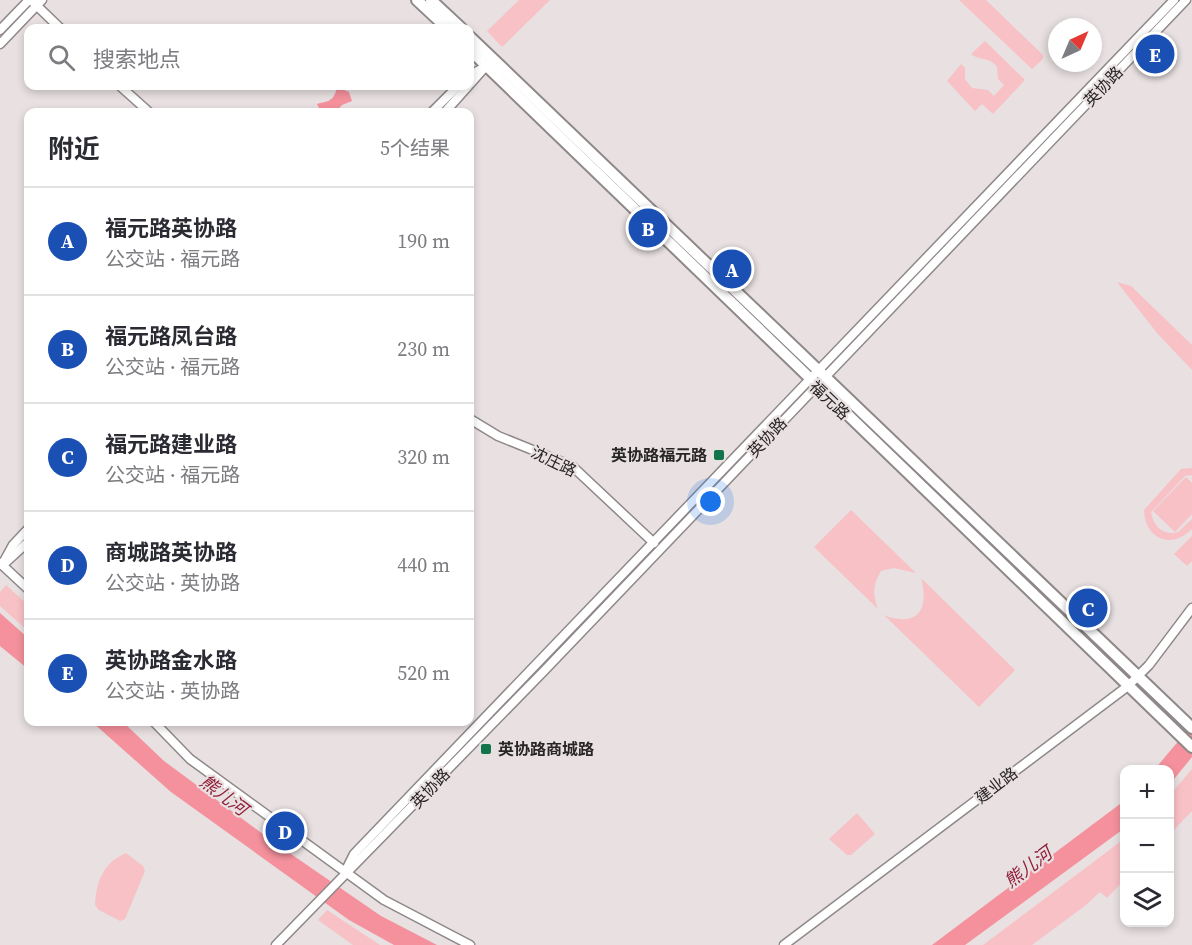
<!DOCTYPE html>
<html lang="zh">
<meta charset="utf-8">
<style>
:root{--surface:#fff;--page:#f2f2f3;--text:#2b2b33;--muted:#7c7c81;--line:#e1e1e2;--accent:#13744b}
body{margin:0;font-family:"Source Serif 4","Noto Sans SC",serif;background:var(--page);color:var(--text)}
.controls{position:absolute;right:18px;bottom:18px;display:grid;overflow:hidden;border-radius:12px;box-shadow:0 3px 9px #0003}
.controls button{width:54px;height:54px;display:grid;place-items:center;padding:0;border:0;border-bottom:2px solid var(--line);background:var(--surface);color:var(--text);font:30px sans-serif}
.compass{position:absolute;left:1048px;top:18px;width:54px;height:54px;border-radius:50%;background:var(--surface);box-shadow:0 3px 9px #0003;rotate:44deg}
.you{position:absolute;left:711px;top:502px;width:21px;height:21px;margin:-15px;border:4px solid #fff;border-radius:50%;background:#1a73e8;box-shadow:0 0 0 9px #1a73e833}
.badge{display:grid;place-items:center;width:39px;height:39px;border-radius:50%;background:var(--accent);color:#fff;font-size:20px;font-weight:700}
.pin{position:absolute;translate:-50% -50%;border:3px solid #fff;box-shadow:0 2px 6px #0006}
.list{margin:0;padding:0;list-style:none}
h2{display:flex;justify-content:space-between;align-items:center;height:78px;margin:0;padding:0 24px;font-size:26px}
h2 small{font-size:20px;font-weight:400;color:var(--muted)}
.list li{display:grid;grid-template-columns:39px 1fr auto;gap:18px;align-items:center;box-sizing:border-box;height:108px;padding:0 24px;border-top:2px solid var(--line)}
.list b{display:block;font-size:22px;white-space:nowrap}
.list p{margin:0;font-size:20px;white-space:nowrap;color:var(--muted)}
.list em{font-size:20px;font-style:normal;color:var(--muted)}
.icon{flex:none;width:33px;height:33px;fill:none;stroke:currentColor;stroke-width:2;stroke-linecap:round;stroke-linejoin:round}
.map{position:relative;flex:none;width:1192px;height:945px;overflow:hidden}
.search{position:absolute;background:var(--surface);box-shadow:0 3px 9px #0003;left:24px;top:24px;width:450px;height:66px;display:flex;align-items:center;gap:15px;box-sizing:border-box;padding:0 21px;border-radius:12px;color:var(--muted);font-size:22px}
.panel{position:absolute;background:var(--surface);box-shadow:0 3px 9px #0003;left:24px;top:108px;width:450px;height:618px;border-radius:12px}
.map>svg:first-child{display:block}
.green{fill:#f8c1c6}
.water{fill:#f4919c}
.lines{fill:none;stroke-linecap:round;stroke-linejoin:round}
.minor-casing{stroke:#8f8888;stroke-width:11}
.major-casing{stroke:#8f8888;stroke-width:14}
.minor{stroke:#fff;stroke-width:8}
.major{stroke:#fff;stroke-width:10}
.poi-dot{fill:#13744b;stroke:#e8e0e1;stroke-width:2}
.labels{text-anchor:middle;dominant-baseline:central;stroke-width:4.5;stroke-linejoin:round;paint-order:stroke}
.street-label{font-size:16px;fill:#282525;stroke:#e8e0e1}
.poi-label{font-size:16px;font-weight:bold;fill:#282525;stroke:#e8e0e1;text-anchor:end}
.water-label{font-size:18px;font-style:italic;fill:#901d39;stroke:#e8e0e1}
</style>
<div class="map">
<svg width="1192" height="945" viewBox="0 0 1192 945">
<rect width="100%" height="100%" fill="#e8e0e1"/>
<!-- green -->
<g class="green">
<path d="M519 0H550L502 47 487 31Z"/>
<path d="M959 0H986L1043 55V59L1032 69Z"/>
<path d="M985 41 1025 80 993 114 982 104 975 111 947 81 961 64 965 68V79L972 88 988 90 994 96 1004 85 998 79 997 67C989 56 979 61 971 54Z"/>
<path d="M1117 282 1131 286 1192 345V370L1157 333Z"/>
<path d="M1192 468V475L1185 476 1151 512C1153 526 1163 536 1178 532L1192 519V529C1171 550 1145 539 1144 510L1181 469Z"/>
<path d="M1186 477 1192 483V514L1175 532 1153 511Z"/>
<path d="M851 510 916 573 894 568 881 571C873 585 872 593 878 609L814 547Z"/>
<path d="M1192 536V561L1187 566 1174 554Z"/>
<path d="M921 578 1015 670 979 707 884 615C917 628 930 610 921 578Z"/>
<path d="M6 585 28 605V631L0 606V592Z"/>
<path d="M1192 769V811L1170 834V795Z"/>
<path d="M857 813 875 834 851 855H847L829 839Z"/>
<path d="M1124 839V880L1107 898 1100 892 1086 905 1032 945H983Z"/>
<path d="M126 853 143 866 145 871 125 919 120 921 99 910 95 905C96 882 103 863 126 853Z"/>
<path d="M327 910 380 945H353L318 920Z"/>
</g>
<!-- water -->
<g class="water">
<path d="M335 86 349 92 352 101 342 105 336 112H321L317 104C326 101 332 103 336 91Z"/>
<path d="M0 613 28 638V669L0 646Z"/>
<path d="M92 722H123L164 761 275 843 381 916 437 945H394L349 920 171 792Z"/>
<path d="M1192 725V757L1170 784V770H1154Z"/>
<path d="M1124 801V828L1122 830 965 945H932Z"/>
</g>
<g class="lines">
<defs>
<g id="minor">
<path d="M33 2 60 28"/>
<path d="M0 30 29 0"/>
<path d="M0 44 42 0"/>
<path d="M470 75 483 68"/>
<path d="M120 86 149 112"/>
<path d="M432 112 458 86"/>
<path d="M445 112 486 66"/>
<path d="M470 419 498 436 572 466 654 543"/>
<path d="M0 563 28 589"/>
<path d="M5 563 28 542"/>
<path d="M2 565 13 545 28 529"/>
<path d="M154 722 190 759 384 900 470 945"/>
<path d="M347 868 354 854 1174 0"/>
<path d="M276 945 543 672 1186 0"/>
<path d="M784 945 1128 686 1149 665 1192 608"/>
</g>
<g id="major">
<path d="M417 0 447 28"/>
<path d="M431 0 461 28"/>
<path d="M470 37 1192 728"/>
<path d="M470 50 1192 747"/>
</g>
</defs>
<!-- minor casing -->
<use href="#minor" class="minor-casing"/>
<!-- major casing -->
<use href="#major" class="major-casing"/>
<!-- minor -->
<use href="#minor" class="minor"/>
<!-- major -->
<use href="#major" class="major"/>
</g>
<!-- markers -->
<g class="poi-dot">
<rect x="713" y="449" width="12" height="12" rx="3"/>
<rect x="480" y="743" width="12" height="12" rx="3"/>
</g>
<g class="labels">
<!-- street labels -->
<g class="street-label">
<text transform="translate(1103 86) rotate(-46)">英协路</text>
<text transform="translate(830 400) rotate(44)">福元路</text>
<text transform="translate(767 437) rotate(-46)">英协路</text>
<text transform="translate(554 461) rotate(26)">沈庄路</text>
<text transform="translate(996 785) rotate(-37)">建业路</text>
<text transform="translate(430 788) rotate(-46)">英协路</text>
</g>
<!-- poi labels -->
<g class="poi-label">
<text x="707" y="455">英协路福元路</text>
<text x="498" y="749" text-anchor="start">英协路商城路</text>
</g>
<!-- water labels -->
<g class="water-label">
<text transform="translate(224 795) rotate(37)">熊儿河</text>
<text transform="translate(1028 867) rotate(-37)">熊儿河</text>
</g>
</g>
</svg>
<div class="controls">
<button>+</button>
<button>−</button>
<button><svg class="icon" aria-label="layers" viewBox="0 0 24 24"><path d="M12 4l9 5-9 5-9-5zM3 14l9 5 9-5"/></svg></button>
</div>
<svg class="compass" viewBox="-18 -18 36 36"><path d="M0-13l5 13h-10z" fill="#e53935"/><path d="M0 13l5-13h-10z" fill="#7c7c81"/></svg>
<div class="you"></div>
<div class="pin badge" style="left:732px;top:269px;background:#1a4fb4">A</div>
<div class="pin badge" style="left:648px;top:228px;background:#1a4fb4">B</div>
<div class="pin badge" style="left:1088px;top:608px;background:#1a4fb4">C</div>
<div class="pin badge" style="left:285px;top:831px;background:#1a4fb4">D</div>
<div class="pin badge" style="left:1155px;top:54px;background:#1a4fb4">E</div>
<div class="search"><svg class="icon" aria-label="search" viewBox="0 0 24 24"><circle cx="10" cy="10" r="6"/><path d="M15 15l6 6"/></svg>搜索地点</div>
<section class="panel">
<h2>附近<small>5个结果</small></h2>
<ul class="list">
<li><span class="badge" style="background:#1a4fb4">A</span><div><b>福元路英协路</b><p>公交站 · 福元路</p></div><em>190 m</em></li>
<li><span class="badge" style="background:#1a4fb4">B</span><div><b>福元路凤台路</b><p>公交站 · 福元路</p></div><em>230 m</em></li>
<li><span class="badge" style="background:#1a4fb4">C</span><div><b>福元路建业路</b><p>公交站 · 福元路</p></div><em>320 m</em></li>
<li><span class="badge" style="background:#1a4fb4">D</span><div><b>商城路英协路</b><p>公交站 · 英协路</p></div><em>440 m</em></li>
<li><span class="badge" style="background:#1a4fb4">E</span><div><b>英协路金水路</b><p>公交站 · 英协路</p></div><em>520 m</em></li>
</ul>
</section>
</div>
